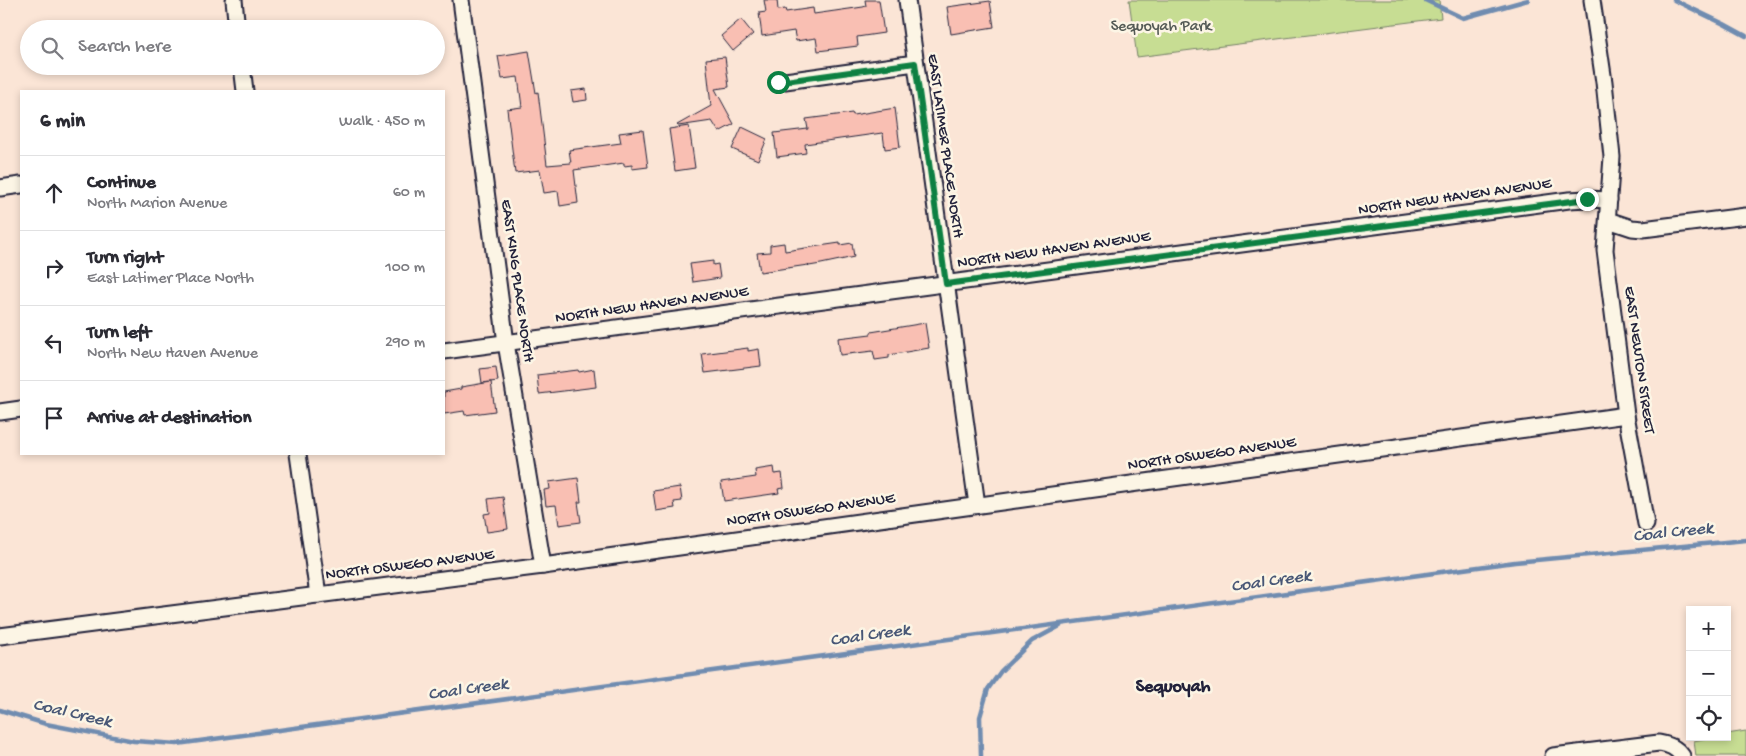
<!DOCTYPE html>
<meta charset="utf-8">
<style>
:root{--surface:#fff;--page:#f2f2f3;--text:#2b2b33;--muted:#7c7c81;--line:#e1e1e2}
body{margin:0;font-family:"Gochi Hand",sans-serif;background:var(--page);color:var(--text)}
.controls{position:absolute;right:15px;bottom:15px;display:grid;overflow:hidden;border-radius:0px;box-shadow:0 2px 8px #0003}
.controls button{width:45px;height:45px;display:grid;place-items:center;padding:0;border:0;border-bottom:1px solid var(--line);background:var(--surface);color:var(--text);font:25px sans-serif}
.stop{position:absolute;width:15px;height:15px;margin:-11px;border:4px solid #0b8043;border-radius:50%;background:#fff}
.stop.end{background:#0b8043;border-color:#fff;box-shadow:0 1px 5px #0008}
.list{margin:0;padding:0;list-style:none}
h2{display:flex;justify-content:space-between;align-items:center;height:65px;margin:0;padding:0 20px;font-size:21px}
h2 small{font-size:16px;font-weight:400;color:var(--muted)}
.list li{display:grid;grid-template-columns:32px 1fr auto;gap:15px;align-items:center;box-sizing:border-box;height:75px;padding:0 20px;border-top:1px solid var(--line)}
.list b{display:block;font-size:19px;white-space:nowrap}
.list p{margin:0;font-size:16px;white-space:nowrap;color:var(--muted)}
.list em{font-size:16px;font-style:normal;color:var(--muted)}
.icon{flex:none;width:28px;height:28px;fill:none;stroke:currentColor;stroke-width:2;stroke-linecap:round;stroke-linejoin:round}
.map{position:relative;flex:none;width:1746px;height:756px;overflow:hidden}
.search{position:absolute;background:var(--surface);box-shadow:0 2px 8px #0003;left:20px;top:20px;width:425px;height:55px;display:flex;align-items:center;gap:12px;box-sizing:border-box;padding:0 18px;border-radius:28px;color:var(--muted);font-size:19px}
.panel{position:absolute;background:var(--surface);box-shadow:0 2px 8px #0003;left:20px;top:90px;width:425px;height:365px;border-radius:0px}
.map>svg:first-child{display:block}
.green{fill:#c7dd93;stroke:#748067}
.lines{fill:none;stroke-linecap:round;stroke-linejoin:round}
.stream{stroke:#6f8cb0;stroke-width:4.5}
.building{fill:#f9bfb3;stroke:#22223b}
.minor-casing{stroke:#22223b;stroke-width:19}
.minor{stroke:#fcf5e5;stroke-width:15}
.route{stroke:#0b8043;stroke-width:6}
.labels{text-anchor:middle;dominant-baseline:central;stroke-width:5;stroke-linejoin:round;paint-order:stroke}
.park-label{font-size:16px;fill:#545a55;stroke:#fcf5e5}
.street-label{font-size:16px;fill:#22223b;stroke:#fcf5e5}
.water-label{font-size:18px;font-style:italic;fill:#485776;stroke:#fcf5e5}
.neighbourhood-label{font-size:18px;font-weight:bold;fill:#22223b;stroke:#fcf5e5}
</style>
<div class="map">
<svg width="1746" height="756" viewBox="0 0 1746 756">
<rect width="100%" height="100%" fill="#fbe5d6"/>
<filter id="ink" filterUnits="userSpaceOnUse"><feTurbulence type="fractalNoise" baseFrequency=".02" numOctaves="2"/><feDisplacementMap in="SourceGraphic" scale="10" xChannelSelector="R" yChannelSelector="G"/><feConvolveMatrix kernelMatrix="1 2 1 2 8 2 1 2 1" color-interpolation-filters="sRGB"/></filter>
<g filter="url(#ink)">
<!-- green -->
<g class="green">
<path d="M1129 0H1439L1441 18 1137 57Z"/>
<path d="M1746 731V756H1696L1694 741 1712 737H1727V734Z"/>
</g>
<g class="lines">
<!-- stream -->
<g class="stream">
<path d="M1425 0 1463 18 1528 0"/>
<path d="M1674 0 1724 24 1746 36"/>
<path d="M0 710 46 724 134 741 177 744 1515 562 1746 540"/>
<path d="M981 756 980 717 988 689 1001 671 1032 641 1060 626"/>
</g>
</g>
<!-- building -->
<g class="building">
<path d="M764 0H777L778 10 785 9 786 12 813 8 814 14 863 7 866 6 865 0H879L884 33 857 37 858 46 818 51 816 38 796 41 794 31 762 36 759 13 766 12Z"/>
<path d="M990 1 994 27 951 34 947 7Z"/>
<path d="M741 19 753 34 733 51 721 36Z"/>
<path d="M529 51 536 93 538 92 547 165 571 163 569 150 621 143 619 133 643 130 648 167 632 169V165L624 166V163L574 170 578 203 560 206 558 191 544 193 540 170 515 173 507 109 522 107 518 77 502 79 498 56Z"/>
<path d="M725 57 729 87 715 89 734 124 719 132 712 121 678 126 677 125 711 106 706 59Z"/>
<path d="M586 89 587 100 573 102 571 91Z"/>
<path d="M895 108 900 147 885 149 883 134 882 133 805 144 806 153 777 157 774 133 808 129 806 119 852 113 853 115Z"/>
<path d="M689 126 695 168 675 171 669 129Z"/>
<path d="M742 127 767 139 758 160 732 149Z"/>
<path d="M784 243 785 251 840 243V245L852 243 854 257 821 264 809 266 808 265 760 272 757 253 770 252V245Z"/>
<path d="M713 261V265L718 264 720 278 693 282 690 264Z"/>
<path d="M925 323 929 348 889 355V358L875 360 873 351 840 355 838 338 871 334V332Z"/>
<path d="M748 348V351L759 349 761 366 705 373 702 354Z"/>
<path d="M496 367 498 381 482 383 480 369Z"/>
<path d="M594 369 596 387 539 394 537 375 578 370 579 372Z"/>
<path d="M491 382 495 411 465 415 464 411 444 414V392L461 389V387Z"/>
<path d="M774 467 775 474 782 473 784 488 778 489 779 493 724 501 721 482 756 477 755 470Z"/>
<path d="M578 478 581 502H578L581 522 559 525 556 505 546 506 544 490 550 489 549 482Z"/>
<path d="M680 487 682 501 674 502 675 508 656 511 653 491Z"/>
<path d="M503 497 508 529 487 532 484 514 490 513 488 499Z"/>
</g>
<g class="lines">
<defs>
<g id="minor">
<path d="M234 0 237 29"/>
<path d="M461 0 506 343 543 566"/>
<path d="M907 0 977 505"/>
<path d="M1592 0 1604 82 1612 157 1605 250 1626 415 1646 524"/>
<path d="M242 66 245 91"/>
<path d="M778 82 915 63"/>
<path d="M0 188 21 185"/>
<path d="M1608 220 1632 228 1643 229 1746 216"/>
<path d="M444 351 1569 200 1587 199 1609 200"/>
<path d="M0 412 21 409"/>
<path d="M298 454 318 595"/>
<path d="M0 636 543 566 1626 415"/>
<path d="M1553 756 1659 743C1669 745 1676 747 1682 756"/>
</g>
</defs>
<!-- minor casing -->
<use href="#minor" class="minor-casing"/>
<!-- minor -->
<use href="#minor" class="minor"/>
</g>
</g>
<g class="lines" filter="url(#ink)">
<!-- route -->
<path class="route" d="M778 82 915 63 946 284 1587 199"/>
</g>
<g class="labels">
<!-- park labels -->
<g class="park-label">
<text x="1161" y="27">Sequoyah Park</text>
</g>
<!-- street labels -->
<g class="street-label">
<text transform="translate(944 146) rotate(82)">EAST LATIMER PLACE NORTH</text>
<text transform="translate(1455 198) rotate(-8)">NORTH NEW HAVEN AVENUE</text>
<text transform="translate(1054 251) rotate(-8)">NORTH NEW HAVEN AVENUE</text>
<text transform="translate(516 281) rotate(82)">EAST KING PLACE NORTH</text>
<text transform="translate(652 306) rotate(-8)">NORTH NEW HAVEN AVENUE</text>
<text transform="translate(1638 360) rotate(82)">EAST NEWTON STREET</text>
<text transform="translate(1212 455) rotate(-8)">NORTH OSWEGO AVENUE</text>
<text transform="translate(811 511) rotate(-8)">NORTH OSWEGO AVENUE</text>
<text transform="translate(410 566) rotate(-7)">NORTH OSWEGO AVENUE</text>
</g>
<!-- water labels -->
<g class="water-label">
<text transform="translate(1673 533) rotate(-6)">Coal Creek</text>
<text transform="translate(1271 582) rotate(-8)">Coal Creek</text>
<text transform="translate(870 636) rotate(-8)">Coal Creek</text>
<text transform="translate(468 690) rotate(-8)">Coal Creek</text>
<text transform="translate(72 714) rotate(13)">Coal Creek</text>
</g>
<!-- neighbourhood labels -->
<g class="neighbourhood-label">
<text x="1173" y="687">Sequoyah</text>
</g>
</g>
</svg>
<div class="controls">
<button>+</button>
<button>−</button>
<button><svg class="icon" aria-label="locate" viewBox="0 0 24 24"><circle cx="12" cy="12" r="6"/><path d="M12 2v4M12 18v4M2 12h4M18 12h4"/></svg></button>
</div>
<div class="stop" style="left:778px;top:82px"></div>
<div class="stop end" style="left:1587px;top:199px"></div>
<div class="search"><svg class="icon" aria-label="search" viewBox="0 0 24 24"><circle cx="10" cy="10" r="6"/><path d="M15 15l6 6"/></svg>Search here</div>
<section class="panel">
<h2>6 min<small>Walk · 450 m</small></h2>
<ul class="list">
<li><svg class="icon" aria-label="ahead" viewBox="0 0 24 24"><path d="M12 20V5M6 11l6-6 6 6"/></svg><div><b>Continue</b><p>North Marion Avenue</p></div><em>60 m</em></li>
<li><svg class="icon" aria-label="right" viewBox="0 0 24 24"><path d="M7 20v-9h11M14 6l5 5-5 5"/></svg><div><b>Turn right</b><p>East Latimer Place North</p></div><em>100 m</em></li>
<li><svg class="icon" aria-label="left" viewBox="0 0 24 24"><path d="M17 20v-9H6M10 6l-5 5 5 5"/></svg><div><b>Turn left</b><p>North New Haven Avenue</p></div><em>290 m</em></li>
<li><svg class="icon" aria-label="arrive" viewBox="0 0 24 24"><path d="M6 21V4h12l-3 4 3 4H6"/></svg><div><b>Arrive at destination</b></div></li>
</ul>
</section>
</div>
